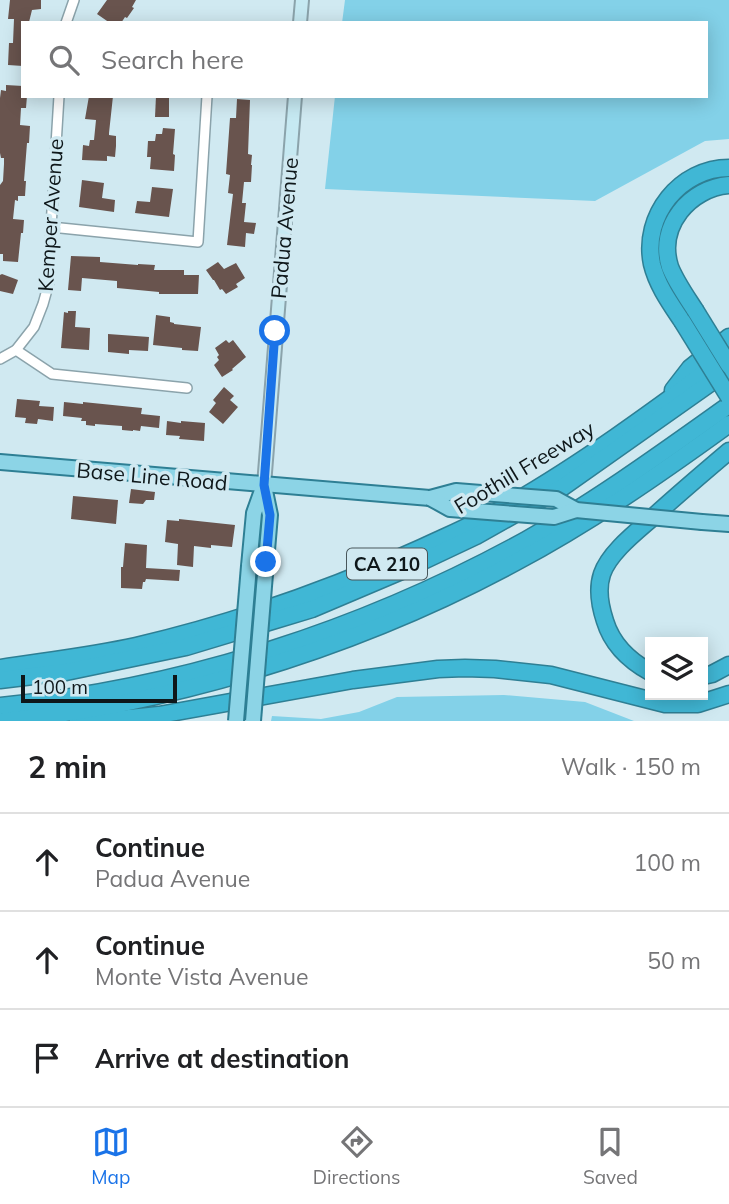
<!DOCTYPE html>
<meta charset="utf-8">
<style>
:root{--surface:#fff;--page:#f6f6f6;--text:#202124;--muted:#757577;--line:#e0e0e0;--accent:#1a73e8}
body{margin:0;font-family:Mulish,sans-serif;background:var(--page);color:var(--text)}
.controls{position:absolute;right:21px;bottom:21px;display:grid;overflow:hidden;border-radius:0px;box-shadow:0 4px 18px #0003}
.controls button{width:63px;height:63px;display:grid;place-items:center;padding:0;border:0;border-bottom:2px solid var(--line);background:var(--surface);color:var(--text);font:35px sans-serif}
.scale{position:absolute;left:21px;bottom:18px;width:156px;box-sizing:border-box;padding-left:7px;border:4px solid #0e171a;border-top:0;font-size:19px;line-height:24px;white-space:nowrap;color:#0e171a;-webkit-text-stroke:5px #d0e9f1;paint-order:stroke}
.stop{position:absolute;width:21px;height:21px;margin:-16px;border:5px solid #1a73e8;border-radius:50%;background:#fff}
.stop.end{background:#1a73e8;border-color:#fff;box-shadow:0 2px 7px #0008}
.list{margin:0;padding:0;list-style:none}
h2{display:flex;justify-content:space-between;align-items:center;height:91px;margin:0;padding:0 28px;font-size:30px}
h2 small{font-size:23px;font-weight:400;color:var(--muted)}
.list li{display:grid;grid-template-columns:46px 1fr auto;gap:21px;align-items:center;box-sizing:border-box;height:98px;padding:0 28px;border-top:2px solid var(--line)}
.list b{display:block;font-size:26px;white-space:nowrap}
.list p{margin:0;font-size:23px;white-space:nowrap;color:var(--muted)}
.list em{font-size:23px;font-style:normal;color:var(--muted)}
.icon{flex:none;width:38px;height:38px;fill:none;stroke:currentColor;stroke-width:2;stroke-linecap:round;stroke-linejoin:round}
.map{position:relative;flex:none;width:729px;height:721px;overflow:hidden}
.search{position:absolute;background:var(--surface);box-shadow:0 4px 18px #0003;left:21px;right:21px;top:21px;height:77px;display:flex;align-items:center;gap:18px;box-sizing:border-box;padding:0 24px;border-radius:0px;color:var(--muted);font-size:26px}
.sheet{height:385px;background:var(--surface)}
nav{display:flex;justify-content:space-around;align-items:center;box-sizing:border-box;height:98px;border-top:2px solid var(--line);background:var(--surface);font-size:19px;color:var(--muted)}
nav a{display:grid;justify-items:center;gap:4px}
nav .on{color:var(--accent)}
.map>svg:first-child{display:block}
.green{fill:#83d1e8}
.building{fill:#69544e}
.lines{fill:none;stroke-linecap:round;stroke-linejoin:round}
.street-casing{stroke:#8ba3ab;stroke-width:12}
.secondary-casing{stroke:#8ba3ab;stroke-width:16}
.primary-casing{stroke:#2e7f94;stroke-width:18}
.highway-casing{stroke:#2e7f94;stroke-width:19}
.street{stroke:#fff;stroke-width:9}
.secondary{stroke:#c6e9f2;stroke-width:12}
.primary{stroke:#8cd4e6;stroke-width:14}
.highway{stroke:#40b7d5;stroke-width:16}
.primary-bridge-casing{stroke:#2e7f94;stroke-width:18;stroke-linecap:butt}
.highway-bridge-casing{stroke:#2e7f94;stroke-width:19;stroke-linecap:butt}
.primary-bridge{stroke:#8cd4e6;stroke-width:14}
.highway-bridge{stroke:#40b7d5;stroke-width:16}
.route{stroke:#1a73e8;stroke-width:9}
.labels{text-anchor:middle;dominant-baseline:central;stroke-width:7;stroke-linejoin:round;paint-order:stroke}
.shield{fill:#d0e9f1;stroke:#48565a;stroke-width:2}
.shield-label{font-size:19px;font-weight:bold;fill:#0e171a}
.street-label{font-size:21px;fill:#0e171a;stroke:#d0e9f1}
</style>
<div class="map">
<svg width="729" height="721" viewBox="0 0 729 721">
<rect width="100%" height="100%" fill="#d0e9f1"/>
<!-- green -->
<g class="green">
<path d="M345 0H729V139L705 141 595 201 325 189 335 96H706V23H342Z"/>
<path d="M504 695 585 702 634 721H271L272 716 321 719 359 712 397 697Z"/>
</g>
<!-- building -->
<g class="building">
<path d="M10 0H41V9L32 10 29 22H23V66L8 65 9 43H13L14 19H8Z"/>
<path d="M107 0H136L132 7 134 8 127 18 125 17 121 23H110L97 14Z"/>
<path d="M6 85 23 86V96H27L26 108H21L20 125 30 126 29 143H27L24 181H26L25 196H18V201L15 200 13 219 24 220 23 233H21L18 262 3 261V254H0V185L3 181 4 164V158H1L0 153V98L1 90 6 91Z"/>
<path d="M89 96H113L109 133V135L116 136V146L115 157 107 156V161L82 160 83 145 89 146 90 140H94L96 120 85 119Z"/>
<path d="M156 96H169V117H155Z"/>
<path d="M237 99 250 100 248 154 252 155 251 165H252L251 182H244L242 203H246L244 222 256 223 254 234 246 233 245 247 227 245 233 194 228 193 230 175 226 174 230 118H236Z"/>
<path d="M163 128 175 129 173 154 175 155 174 171 150 169 151 157H147L148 141H155L156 134H162Z"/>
<path d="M82 180 104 183 102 198 115 200 114 212 79 207Z"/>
<path d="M152 187 173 189 169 217 135 213 137 201 150 202Z"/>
<path d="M71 256 100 257V262L138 265V264L155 265 154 270H184V275H199L198 294H159V292L117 288V281L82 278 81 291 68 290Z"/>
<path d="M218 262 224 269 236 263 245 278 236 284 238 287 226 294 222 289 220 290 214 280H213L206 270Z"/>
<path d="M2 274 18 280 13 294 0 291V275Z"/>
<path d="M68 311H76L75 327 90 328 89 350 61 348 64 312 68 313Z"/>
<path d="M156 315 170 317V322L174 323V324L201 327 198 351 182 350V348L153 345Z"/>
<path d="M108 334 149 337 148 351 129 350V354L108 352Z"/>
<path d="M226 340 229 343 233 340 246 357 232 369 233 370 222 377 214 365 219 360 217 357 219 355 215 348Z"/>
<path d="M224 387 234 396 230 400 238 407 223 424 209 412 216 403 213 400Z"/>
<path d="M17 399 40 401 39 406 54 407 53 421 38 419 37 424 25 423 26 418 15 417Z"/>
<path d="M64 402 83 404V402L142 408 141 414 160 416 159 428 141 426 140 431 133 430V431L122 430V426L95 424V426L86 425V421H81L82 418 63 416Z"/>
<path d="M167 421 181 423V421L205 423 204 441 179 439 180 436 166 435Z"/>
<path d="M131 489 155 492 154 500H146L143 504 129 503Z"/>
<path d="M73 496 118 500 116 524 71 519Z"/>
<path d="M179 519 235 525 232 547 211 545V548L194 546 193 567 177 565 178 544 165 542 167 520 179 521Z"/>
<path d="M125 543 147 545 146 568 180 570 179 581 146 579 145 582H143L142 589 121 588V567H123Z"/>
</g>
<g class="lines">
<defs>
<g id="street">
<path d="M66 23 74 0"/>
<path d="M51 227 198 242 207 96"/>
<path d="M16 350 52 374 187 388"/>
<path d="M0 359 16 350 34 327 43 304 50 279 51 227 59 96"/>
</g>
<g id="secondary">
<path d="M300 23 302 0"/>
<path d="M264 485 295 96"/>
</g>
<g id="primary">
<path d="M0 462 430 498"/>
<path d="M264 486 270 515 266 562"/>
<path d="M702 522 729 524"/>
<path d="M249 566 254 513 264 485"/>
</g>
<g id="highway">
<path d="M695 310C686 296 676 282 670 267 657 226 690 188 729 185"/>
<path d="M682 321C670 303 657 285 652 264 642 216 680 168 729 168"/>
<path d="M673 390 690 368 729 337"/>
<path d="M0 668C45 661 91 656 136 646 234 623 329 590 421 548 451 534 482 521 511 504 584 462 653 411 721 361"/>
<path d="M650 672C630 661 612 644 605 621 600 606 597 589 602 574 609 553 636 532 652 518 677 495 703 473 729 451"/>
<path d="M703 676 712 674 729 665"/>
<path d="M0 680 66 672 186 647 312 609 404 570 476 536 563 487 729 370"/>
<path d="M0 706C184 688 364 629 526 540 597 500 663 452 729 405"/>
<path d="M77 717 110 720 159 715 353 680 438 669 465 668 495 669 551 675 665 704H698L729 694"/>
<path d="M4 721C42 716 81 712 119 704 257 676 392 629 516 562 591 522 660 474 729 424"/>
</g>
</defs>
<!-- street casing -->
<use href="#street" class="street-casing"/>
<!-- secondary casing -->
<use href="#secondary" class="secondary-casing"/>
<!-- primary casing -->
<use href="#primary" class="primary-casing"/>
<!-- highway casing -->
<use href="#highway" class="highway-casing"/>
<!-- street -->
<use href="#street" class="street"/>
<!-- secondary -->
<use href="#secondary" class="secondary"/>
<!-- primary -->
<use href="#primary" class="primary"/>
<!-- highway -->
<use href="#highway" class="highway"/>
<defs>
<g id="primary-bridge">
<path d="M430 498 456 491 556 499 576 510 702 522"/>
<path d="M430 498 450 509 554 517 576 510"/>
<path d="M236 721 249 566"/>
<path d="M253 721 266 562"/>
</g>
<g id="highway-bridge">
<path d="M695 310 729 365"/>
<path d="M682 321 729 397"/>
</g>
</defs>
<!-- primary-bridge casing -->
<use href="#primary-bridge" class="primary-bridge-casing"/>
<!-- highway-bridge casing -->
<use href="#highway-bridge" class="highway-bridge-casing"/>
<!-- primary-bridge -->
<use href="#primary-bridge" class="primary-bridge"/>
<!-- highway-bridge -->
<use href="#highway-bridge" class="highway-bridge"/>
</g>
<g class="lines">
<!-- route -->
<path class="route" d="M266 562 270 515 264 485 275 331"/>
</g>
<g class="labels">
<!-- shield labels -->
<rect class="shield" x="347" y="548.5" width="80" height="31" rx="5"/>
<g class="shield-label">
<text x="387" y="564">CA 210</text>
</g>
<!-- street labels -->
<g class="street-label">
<text transform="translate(50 215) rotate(-86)">Kemper Avenue</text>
<text transform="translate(284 228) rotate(-85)">Padua Avenue</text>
<text transform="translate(524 467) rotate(-31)">Foothill Freeway</text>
<text transform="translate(152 476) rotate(5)">Base Line Road</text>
</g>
</g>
</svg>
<div class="controls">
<button><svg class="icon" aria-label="layers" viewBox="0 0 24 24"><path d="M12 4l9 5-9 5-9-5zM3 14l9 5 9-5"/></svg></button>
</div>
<div class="scale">100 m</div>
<div class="stop" style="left:275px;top:331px"></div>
<div class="stop end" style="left:266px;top:562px"></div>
<div class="search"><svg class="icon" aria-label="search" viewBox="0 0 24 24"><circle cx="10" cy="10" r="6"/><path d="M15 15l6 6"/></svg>Search here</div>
</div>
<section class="sheet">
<h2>2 min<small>Walk · 150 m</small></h2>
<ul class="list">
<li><svg class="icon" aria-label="ahead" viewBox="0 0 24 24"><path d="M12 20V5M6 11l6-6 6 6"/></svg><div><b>Continue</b><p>Padua Avenue</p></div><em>100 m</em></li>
<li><svg class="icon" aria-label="ahead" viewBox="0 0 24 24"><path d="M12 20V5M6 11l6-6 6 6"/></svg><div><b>Continue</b><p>Monte Vista Avenue</p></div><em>50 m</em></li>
<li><svg class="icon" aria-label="arrive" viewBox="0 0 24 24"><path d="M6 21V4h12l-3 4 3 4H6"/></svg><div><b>Arrive at destination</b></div></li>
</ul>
</section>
<nav>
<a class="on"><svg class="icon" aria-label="map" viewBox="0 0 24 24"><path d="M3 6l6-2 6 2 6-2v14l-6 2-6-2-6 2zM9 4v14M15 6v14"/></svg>Map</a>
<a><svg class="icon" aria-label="directions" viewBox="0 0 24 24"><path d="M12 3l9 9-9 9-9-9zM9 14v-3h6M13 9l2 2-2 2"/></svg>Directions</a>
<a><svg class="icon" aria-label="saved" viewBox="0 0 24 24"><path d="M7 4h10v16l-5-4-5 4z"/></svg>Saved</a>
</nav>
